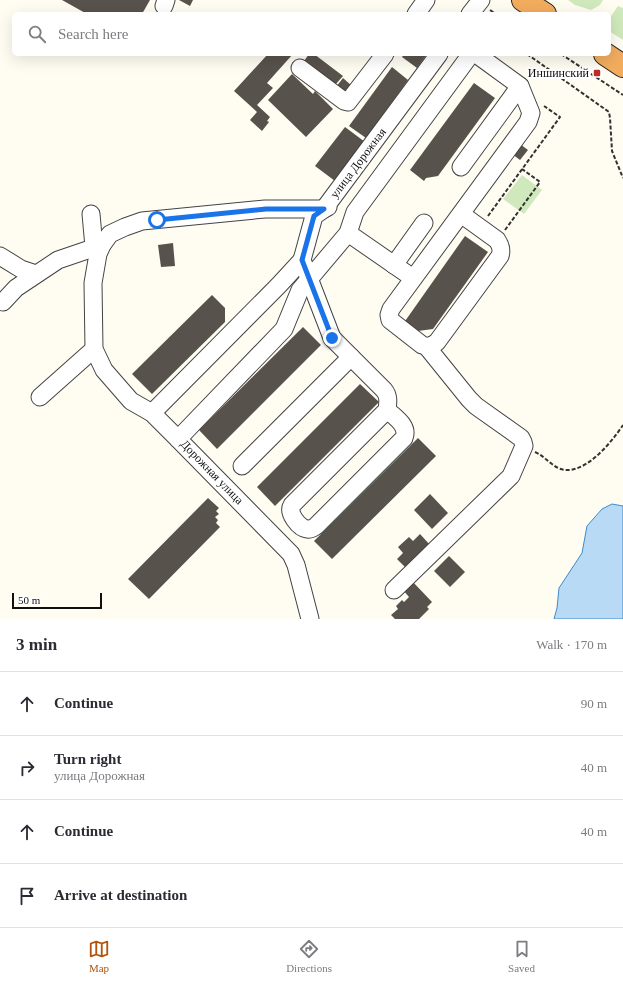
<!DOCTYPE html>
<meta charset="utf-8">
<style>
:root{--surface:#fff;--page:#f7f7f7;--text:#2b2b33;--muted:#7c7c81;--line:#e1e1e2;--accent:#b45309}
body{margin:0;font-family:Georgia,serif;background:var(--page);color:var(--text)}
.scale{position:absolute;left:12px;bottom:10px;width:90px;box-sizing:border-box;padding-left:4px;border:2px solid #101010;border-top:0;font-size:11px;line-height:14px;white-space:nowrap;color:#101010;-webkit-text-stroke:3px #fff;paint-order:stroke}
.stop{position:absolute;width:12px;height:12px;margin:-9px;border:3px solid #1a73e8;border-radius:50%;background:#fff}
.stop.end{background:#1a73e8;border-color:#fff;box-shadow:0 1px 4px #0008}
.list{margin:0;padding:0;list-style:none}
h2{display:flex;justify-content:space-between;align-items:center;height:52px;margin:0;padding:0 16px;font-size:17px}
h2 small{font-size:13px;font-weight:400;color:var(--muted)}
.list li{display:grid;grid-template-columns:26px 1fr auto;gap:12px;align-items:center;box-sizing:border-box;height:64px;padding:0 16px;border-top:1px solid var(--line)}
.list b{display:block;font-size:15px;white-space:nowrap}
.list p{margin:0;font-size:13px;white-space:nowrap;color:var(--muted)}
.list em{font-size:13px;font-style:normal;color:var(--muted)}
.icon{flex:none;width:22px;height:22px;fill:none;stroke:currentColor;stroke-width:2;stroke-linecap:round;stroke-linejoin:round}
.map{position:relative;flex:none;width:623px;height:619px;overflow:hidden}
.search{position:absolute;background:var(--surface);box-shadow:0 4px 16px #0002;left:12px;right:12px;top:12px;height:44px;display:flex;align-items:center;gap:10px;box-sizing:border-box;padding:0 14px;border-radius:6px;color:var(--muted);font-size:15px}
.sheet{height:308px;background:var(--surface)}
nav{display:flex;justify-content:space-around;align-items:center;box-sizing:border-box;height:56px;border-top:1px solid var(--line);background:var(--surface);font-size:11px;color:var(--muted)}
nav a{display:grid;justify-items:center;gap:2px}
nav .on{color:var(--accent)}
.map>svg:first-child{display:block}
.green{fill:#d0e9bc}
.water{fill:#b8daf5;stroke:#408acb}
.building{fill:#58524c}
.lines{fill:none;stroke-linecap:round;stroke-linejoin:round}
.minor-casing{stroke:#434343;stroke-width:19}
.highway-casing{stroke:#212121;stroke-width:24}
.path{stroke:#323232;stroke-width:2;stroke-dasharray:4 2;stroke-linecap:butt}
.minor{stroke:#fff;stroke-width:17}
.highway{stroke:#f1ac5e;stroke-width:22}
.route{stroke:#1a73e8;stroke-width:5}
.poi-dot{fill:#bd2d2a;stroke:#fff;stroke-width:1.5}
.labels{text-anchor:middle;dominant-baseline:central;stroke-width:4;stroke-linejoin:round;paint-order:stroke}
.poi-label{font-size:12px;fill:#101010;stroke:#fff;text-anchor:end}
.street-label{font-size:12px;fill:#101010;stroke:#fff}
</style>
<div class="map">
<svg width="623" height="619" viewBox="0 0 623 619">
<rect width="100%" height="100%" fill="#fffdf2"/>
<!-- green -->
<g class="green">
<path d="M568 0H603L600 5 591 10 575 5Z"/>
<path d="M618 6 623 8V40L609 31V19Z"/>
<path d="M522 175 542 190 524 214 503 199Z"/>
</g>
<!-- water -->
<path class="water" d="M612 504 623 506V619H554L557 608 559 588 582 553 587 526 602 509Z"/>
<!-- building -->
<g class="building">
<path d="M62 0H150L142 14H87Z"/>
<path d="M179 0H193L190 6Z"/>
<path d="M268 54H293L267 83 273 88 257 105 270 117 267 121 269 122 262 131 250 120 257 112 234 91Z"/>
<path d="M309 54H314L343 76 335 85 304 61Z"/>
<path d="M404 54H427L417 68 402 57Z"/>
<path d="M392 67 408 80 366 138 349 126Z"/>
<path d="M292 74 313 94 315 91 333 109 306 137 268 100Z"/>
<path d="M343 78 352 86 346 94 336 87Z"/>
<path d="M474 83 495 98 438 176 426 178 424 181 410 170Z"/>
<path d="M345 127 365 142 335 181 315 166Z"/>
<path d="M520 144 528 150 520 160 512 154Z"/>
<path d="M465 236 488 252 433 329 418 331 417 333 403 324Z"/>
<path d="M173 243 175 266 161 267 158 245Z"/>
<path d="M212 295 225 308V322L152 394 132 374Z"/>
<path d="M303 327 321 345 217 449 199 430Z"/>
<path d="M360 384 379 402 275 506 257 487Z"/>
<path d="M418 438 436 456 332 559 314 541Z"/>
<path d="M430 494 448 513 432 529 414 510Z"/>
<path d="M208 498 219 508 216 511 219 514 215 517 218 520 216 523 220 527 149 599 128 579Z"/>
<path d="M420 534 431 546 419 557 412 550 419 557 407 569 397 559 403 553 398 547 409 537 413 541Z"/>
<path d="M449 556 465 572 450 587 434 571Z"/>
<path d="M412 581 432 602 427 607 429 609 419 619H395L391 615 398 609 396 606 402 600 404 602 409 597 403 590Z"/>
</g>
<g class="lines">
<defs>
<g id="minor">
<path d="M164 6 166 0"/>
<path d="M416 14 426 0"/>
<path d="M470 14 481 0"/>
<path d="M300 68 344 101 348 102 385 54"/>
<path d="M461 167 520 86"/>
<path d="M91 214 94 247"/>
<path d="M461 214 497 240C501 246 502 250 500 256L437 342C432 346 428 347 422 345L390 320 389 315 391 309 528 122 531 113 520 86 476 54"/>
<path d="M348 233 413 278"/>
<path d="M0 256 21 269 36 274"/>
<path d="M394 265 424 223"/>
<path d="M3 302 16 288 58 260 102 245"/>
<path d="M40 397 94 349"/>
<path d="M387 410C395 417 409 426 404 438L316 526C313 528 311 530 307 529 299 528 287 513 292 505L387 410C388 402 389 396 384 390L332 338 302 260 314 216 324 209 439 54"/>
<path d="M152 413 279 285 302 260"/>
<path d="M178 439 152 413 131 401 104 370 94 349 93 283 98 254 102 245 110 234 125 227 142 221 265 209H324L328 207"/>
<path d="M242 466 351 357"/>
<path d="M394 590 511 476 524 446 523 442 521 438 476 406 469 399 427 347"/>
<path d="M310 619 296 565 291 554 178 439 284 329 300 290 348 233 355 212 471 54"/>
</g>
<g id="highway">
<path d="M523 0 545 14"/>
<path d="M605 54 623 66"/>
</g>
</defs>
<!-- minor casing -->
<use href="#minor" class="minor-casing"/>
<!-- highway casing -->
<use href="#highway" class="highway-casing"/>
<!-- path -->
<g class="path">
<path d="M490 10 496 14"/>
<path d="M527 54 609 112 610 118 612 151 623 178"/>
<path d="M561 54 623 95"/>
<path d="M488 216 560 117 544 106"/>
<path d="M505 230 540 182 522 169"/>
<path d="M535 452C544 456 550 464 558 468 582 479 611 443 623 425"/>
</g>
<!-- minor -->
<use href="#minor" class="minor"/>
<!-- highway -->
<use href="#highway" class="highway"/>
</g>
<g class="lines">
<!-- route -->
<path class="route" d="M157 220 266 209H324L314 216 302 260 332 338"/>
</g>
<!-- markers -->
<rect class="poi-dot" x="593" y="69" width="8" height="8" rx="2"/>
<g class="labels">
<!-- poi labels -->
<g class="poi-label">
<text x="589" y="73">Иншинский</text>
</g>
<!-- street labels -->
<g class="street-label">
<text transform="translate(358 163) rotate(-53)">улица Дорожная</text>
<text transform="translate(212 472) rotate(46)">Дорожная улица</text>
</g>
</g>
</svg>
<div class="scale">50 m</div>
<div class="stop" style="left:157px;top:220px"></div>
<div class="stop end" style="left:332px;top:338px"></div>
<div class="search"><svg class="icon" aria-label="search" viewBox="0 0 24 24"><circle cx="10" cy="10" r="6"/><path d="M15 15l6 6"/></svg>Search here</div>
</div>
<section class="sheet">
<h2>3 min<small>Walk · 170 m</small></h2>
<ul class="list">
<li><svg class="icon" aria-label="ahead" viewBox="0 0 24 24"><path d="M12 20V5M6 11l6-6 6 6"/></svg><div><b>Continue</b></div><em>90 m</em></li>
<li><svg class="icon" aria-label="right" viewBox="0 0 24 24"><path d="M7 20v-9h11M14 6l5 5-5 5"/></svg><div><b>Turn right</b><p>улица Дорожная</p></div><em>40 m</em></li>
<li><svg class="icon" aria-label="ahead" viewBox="0 0 24 24"><path d="M12 20V5M6 11l6-6 6 6"/></svg><div><b>Continue</b></div><em>40 m</em></li>
<li><svg class="icon" aria-label="arrive" viewBox="0 0 24 24"><path d="M6 21V4h12l-3 4 3 4H6"/></svg><div><b>Arrive at destination</b></div></li>
</ul>
</section>
<nav>
<a class="on"><svg class="icon" aria-label="map" viewBox="0 0 24 24"><path d="M3 6l6-2 6 2 6-2v14l-6 2-6-2-6 2zM9 4v14M15 6v14"/></svg>Map</a>
<a><svg class="icon" aria-label="directions" viewBox="0 0 24 24"><path d="M12 3l9 9-9 9-9-9zM9 14v-3h6M13 9l2 2-2 2"/></svg>Directions</a>
<a><svg class="icon" aria-label="saved" viewBox="0 0 24 24"><path d="M7 4h10v16l-5-4-5 4z"/></svg>Saved</a>
</nav>
